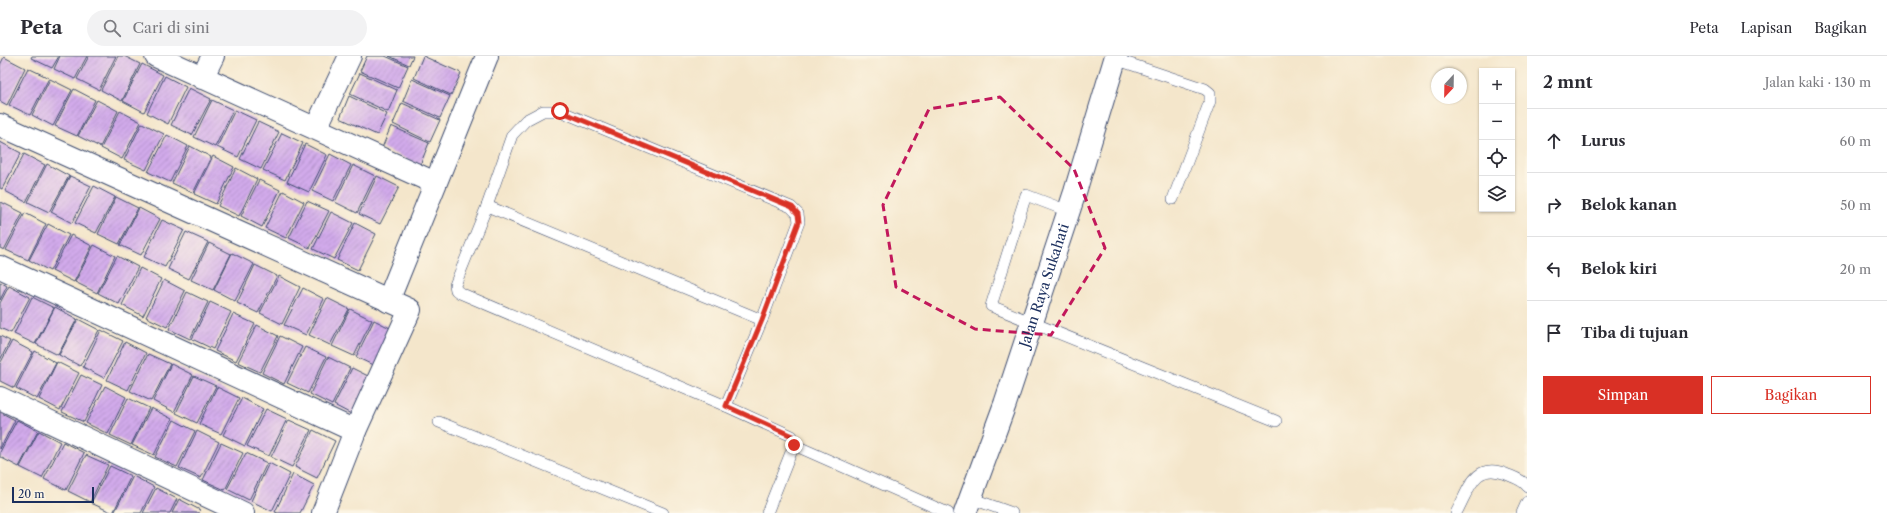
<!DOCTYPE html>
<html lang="id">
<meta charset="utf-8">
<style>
:root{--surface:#fff;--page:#f2f2f3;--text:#2b2b33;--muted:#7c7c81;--line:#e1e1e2;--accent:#d93025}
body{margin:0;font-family:"Libre Caslon Text",serif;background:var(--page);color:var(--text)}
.controls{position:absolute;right:12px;top:12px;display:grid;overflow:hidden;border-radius:0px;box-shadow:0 1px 3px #0004}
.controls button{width:36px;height:36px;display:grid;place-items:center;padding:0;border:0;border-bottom:1px solid var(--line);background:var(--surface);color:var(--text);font:20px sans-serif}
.compass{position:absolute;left:1431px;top:12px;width:36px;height:36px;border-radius:50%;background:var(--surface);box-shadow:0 1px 3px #0004;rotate:202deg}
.scale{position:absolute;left:12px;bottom:10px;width:82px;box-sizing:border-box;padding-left:4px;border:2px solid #1b2f5e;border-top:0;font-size:11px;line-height:14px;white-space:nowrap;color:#1b2f5e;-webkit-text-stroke:3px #fcf5e5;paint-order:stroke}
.stop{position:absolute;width:12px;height:12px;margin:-9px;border:3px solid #d93025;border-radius:50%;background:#fff}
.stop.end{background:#d93025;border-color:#fff;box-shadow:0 1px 4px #0008}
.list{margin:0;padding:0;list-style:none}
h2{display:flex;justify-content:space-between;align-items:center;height:52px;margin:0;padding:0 16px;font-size:17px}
h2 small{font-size:13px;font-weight:400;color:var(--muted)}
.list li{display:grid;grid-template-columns:26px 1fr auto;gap:12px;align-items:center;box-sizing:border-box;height:64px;padding:0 16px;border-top:1px solid var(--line)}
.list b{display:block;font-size:15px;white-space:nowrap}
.list em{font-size:13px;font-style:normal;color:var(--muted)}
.actions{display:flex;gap:8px;padding:12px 16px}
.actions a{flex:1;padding:9px 0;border:1px solid var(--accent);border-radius:0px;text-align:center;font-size:14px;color:var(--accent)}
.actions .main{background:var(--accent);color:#fff}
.icon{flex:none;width:22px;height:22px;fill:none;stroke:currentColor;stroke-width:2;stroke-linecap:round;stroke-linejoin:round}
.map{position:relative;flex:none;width:1527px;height:457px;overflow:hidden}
header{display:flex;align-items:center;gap:24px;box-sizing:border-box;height:56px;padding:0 20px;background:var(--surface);border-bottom:1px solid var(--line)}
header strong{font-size:19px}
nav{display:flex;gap:22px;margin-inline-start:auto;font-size:14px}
.search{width:280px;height:36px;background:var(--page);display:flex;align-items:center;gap:10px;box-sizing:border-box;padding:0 14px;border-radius:22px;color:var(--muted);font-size:15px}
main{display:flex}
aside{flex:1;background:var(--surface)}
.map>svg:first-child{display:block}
.building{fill:url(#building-hatch)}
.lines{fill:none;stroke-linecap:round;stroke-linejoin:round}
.lane-casing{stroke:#3c4a6e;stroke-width:12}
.street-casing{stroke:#3c4a6e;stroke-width:24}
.secondary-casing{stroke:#3c4a6e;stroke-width:24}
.lane{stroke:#fff;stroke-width:11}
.street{stroke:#fff;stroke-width:22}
.secondary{stroke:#fff;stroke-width:22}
.route{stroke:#d93025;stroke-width:5}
.marked{fill:none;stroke:#c2185b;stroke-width:3;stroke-dasharray:8 5;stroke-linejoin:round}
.labels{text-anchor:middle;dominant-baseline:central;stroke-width:3.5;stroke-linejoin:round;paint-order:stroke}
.street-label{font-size:14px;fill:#1b2f5e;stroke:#fcf5e5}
</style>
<header>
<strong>Peta</strong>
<div class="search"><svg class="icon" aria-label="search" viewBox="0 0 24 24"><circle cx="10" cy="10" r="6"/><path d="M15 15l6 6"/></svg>Cari di sini</div>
<nav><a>Peta</a><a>Lapisan</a><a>Bagikan</a></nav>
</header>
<main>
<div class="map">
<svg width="1527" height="457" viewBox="0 0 1527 457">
<defs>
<pattern id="building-hatch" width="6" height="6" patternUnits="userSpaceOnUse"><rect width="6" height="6" fill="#d2aaeb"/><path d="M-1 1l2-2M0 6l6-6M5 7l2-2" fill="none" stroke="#aa8bc2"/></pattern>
</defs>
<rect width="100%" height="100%" fill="#fcf5e5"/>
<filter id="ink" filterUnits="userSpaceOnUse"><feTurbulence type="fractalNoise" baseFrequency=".025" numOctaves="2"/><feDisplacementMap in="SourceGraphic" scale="8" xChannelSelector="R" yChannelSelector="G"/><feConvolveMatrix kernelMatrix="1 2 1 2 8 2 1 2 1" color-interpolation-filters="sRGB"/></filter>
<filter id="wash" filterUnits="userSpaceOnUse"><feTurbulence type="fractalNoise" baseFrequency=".012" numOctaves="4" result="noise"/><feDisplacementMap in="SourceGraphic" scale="16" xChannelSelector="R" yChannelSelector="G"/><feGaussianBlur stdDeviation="0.9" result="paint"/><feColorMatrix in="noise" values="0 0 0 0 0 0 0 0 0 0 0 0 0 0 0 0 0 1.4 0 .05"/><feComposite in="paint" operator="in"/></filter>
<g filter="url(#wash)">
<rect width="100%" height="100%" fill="#f4e6cb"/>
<g id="blocks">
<!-- building -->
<g class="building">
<path d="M32 0H59L52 12 31 2Z"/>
<path d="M60 0H87L75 23 54 13Z"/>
<path d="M89 0H116L99 34 77 23Z"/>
<path d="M118 0H124L140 8 122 45 101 34Z"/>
<path d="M367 0H385L408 10 398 32 360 15Z"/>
<path d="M389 0H413L409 9Z"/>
<path d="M423 0 461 17 451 39 414 22Z"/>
<path d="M4 1 25 12 7 49 0 45V9Z"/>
<path d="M142 8 163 19 144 56 123 45Z"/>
<path d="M28 12 49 22 30 59 9 49Z"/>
<path d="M360 17 397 34 388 56 350 38Z"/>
<path d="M165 20 186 31 168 68 147 57Z"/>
<path d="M50 23 72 34 53 70 32 59Z"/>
<path d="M412 23 450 40 440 62 403 45Z"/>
<path d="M189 32 211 43 192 79 171 69Z"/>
<path d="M74 33 95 44 77 80 55 70Z"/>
<path d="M349 40 387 58 377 79 340 62Z"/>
<path d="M97 44 118 55 100 91 78 80Z"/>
<path d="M212 44 233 54 215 91 194 81Z"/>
<path d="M402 47 440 64 430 86 393 68Z"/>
<path d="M235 54 256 64 238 101 217 91Z"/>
<path d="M120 55 141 66 122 103 101 92Z"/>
<path d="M258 66 279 76 261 113 240 103Z"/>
<path d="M142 67 164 78 146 114 124 104Z"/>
<path d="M391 70 429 87 420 109 382 92Z"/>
<path d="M282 77 303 87 285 124 263 114Z"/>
<path d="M167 79 188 90 170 126 148 116Z"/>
<path d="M0 86 21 97 2 133 0 132Z"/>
<path d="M305 88 327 99 309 136 287 126Z"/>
<path d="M190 90 211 101 193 137 172 127Z"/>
<path d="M24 98 45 109 26 146 5 135Z"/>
<path d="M330 98 351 109 333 145 312 135Z"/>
<path d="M213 100 234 111 216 148 194 138Z"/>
<path d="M47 108 69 120 49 156 28 146Z"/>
<path d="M353 109 375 120 357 157 335 146Z"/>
<path d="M236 112 257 123 239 160 218 150Z"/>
<path d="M70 120 91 130 72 167 51 156Z"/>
<path d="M377 120 399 131 380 168 359 158Z"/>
<path d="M259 124 280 134 262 171 241 160Z"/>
<path d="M94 130 115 141 96 177 75 167Z"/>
<path d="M283 135 304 146 286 182 265 172Z"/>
<path d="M116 141 138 152 119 188 98 178Z"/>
<path d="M307 145 329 155 310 192 289 182Z"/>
<path d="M1 146 23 157 4 194 0 192Z"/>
<path d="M139 152 160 163 141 199 120 189Z"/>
<path d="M331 156 353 167 334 203 313 193Z"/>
<path d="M25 157 46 168 28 204 6 194Z"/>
<path d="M162 164 184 174 165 211 144 201Z"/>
<path d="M355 167 376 178 358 214 337 204Z"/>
<path d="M48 168 69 179 50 215 29 204Z"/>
<path d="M186 176 208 186 189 223 168 213Z"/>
<path d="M71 179 92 190 74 226 52 215Z"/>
<path d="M209 187 231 198 213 234 191 224Z"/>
<path d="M94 189 115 200 97 237 75 226Z"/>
<path d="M232 197 254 208 235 245 214 234Z"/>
<path d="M117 200 138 211 119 248 98 237Z"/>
<path d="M255 209 277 220 258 257 237 247Z"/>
<path d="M140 212 161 223 143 260 122 249Z"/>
<path d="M279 220 300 231 282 268 260 257Z"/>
<path d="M164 224 185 235 167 271 146 261Z"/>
<path d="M0 226 7 230 0 244Z"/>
<path d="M9 230 30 241 11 277 0 272V247Z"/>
<path d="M303 232 324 243 306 279 284 269Z"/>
<path d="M187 236 208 246 190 283 169 273Z"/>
<path d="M32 241 54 252 35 288 14 278Z"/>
<path d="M327 242 349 253 330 289 309 279Z"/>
<path d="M210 246 231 256 213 293 192 283Z"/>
<path d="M55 251 77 263 58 299 36 288Z"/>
<path d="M350 253 372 264 354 300 332 290Z"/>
<path d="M233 258 255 268 236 305 215 295Z"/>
<path d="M78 263 99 274 80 310 59 299Z"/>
<path d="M374 264 396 275 377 311 356 301Z"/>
<path d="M257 269 278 280 260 316 238 306Z"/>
<path d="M101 274 123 285 104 322 83 311Z"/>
<path d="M0 280 10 285 0 304Z"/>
<path d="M280 280 302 291 284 328 262 317Z"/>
<path d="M12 285 33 296 14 332 0 325V308Z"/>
<path d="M125 286 146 297 128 334 107 324Z"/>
<path d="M305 291 326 301 308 337 287 327Z"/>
<path d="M35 295 56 307 37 343 16 332Z"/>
<path d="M148 298 170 308 151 345 130 335Z"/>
<path d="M328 301 350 312 332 349 310 338Z"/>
<path d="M57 306 79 317 60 354 39 343Z"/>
<path d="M171 308 193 319 174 356 153 345Z"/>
<path d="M352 312 374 323 355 360 334 349Z"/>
<path d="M81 319 102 329 84 366 62 356Z"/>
<path d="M194 320 216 330 197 367 176 357Z"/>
<path d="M105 330 126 341 108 378 86 367Z"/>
<path d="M217 331 239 342 221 378 199 368Z"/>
<path d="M128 342 149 352 131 389 110 379Z"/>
<path d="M242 342 263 353 245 390 223 379Z"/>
<path d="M151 352 172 363 154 399 132 389Z"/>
<path d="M266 353 287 363 269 400 247 390Z"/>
<path d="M0 356 15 364 0 393Z"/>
<path d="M17 364 38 375 19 411 0 401V396Z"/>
<path d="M174 364 195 375 177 411 155 401Z"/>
<path d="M289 364 311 374 292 411 271 401Z"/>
<path d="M313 374 335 385 317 422 295 411Z"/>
<path d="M39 375 60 386 42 422 20 411Z"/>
<path d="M197 375 219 386 201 422 179 412Z"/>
<path d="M63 386 84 397 66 434 44 423Z"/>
<path d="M221 387 243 397 225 434 203 424Z"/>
<path d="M246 397 267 407 249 444 227 433Z"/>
<path d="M86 399 108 409 90 446 68 435Z"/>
<path d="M269 407 290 418 272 455 251 445Z"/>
<path d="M110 410 131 420 113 457 91 447Z"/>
<path d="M293 418 314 429 300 457H278L275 456Z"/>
<path d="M133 420 154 431 141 457H114Z"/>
<path d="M156 432 177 443 170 457H143Z"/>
<path d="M179 443 200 454 199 457H172Z"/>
</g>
</g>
</g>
<g filter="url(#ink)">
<use href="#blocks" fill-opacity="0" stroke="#3c4a6e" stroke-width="1"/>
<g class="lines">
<defs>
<g id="lane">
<path d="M1112 2 1205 33 1210 37V45L1173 143"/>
<path d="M487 150 512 79 526 64 543 55H560L791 151 798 158 799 166 762 264 726 350"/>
<path d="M1068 155 1026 139 991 250 1276 365"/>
<path d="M762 264 487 150 455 229 456 234 460 237 726 350 792 380 794 384V389L767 457"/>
<path d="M439 366 663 457"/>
<path d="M794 389 948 457"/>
<path d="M970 442 1012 457"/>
<path d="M1456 457C1469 434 1474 405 1506 418 1513 421 1523 424 1527 430"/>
<path d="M1522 457 1527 446"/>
</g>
<g id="street">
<path d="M156 0 435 127"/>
<path d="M202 22 213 0"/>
<path d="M0 69 410 254 355 375 323 457"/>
<path d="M316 72 350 0"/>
<path d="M0 211 355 375"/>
<path d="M388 245 487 0"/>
<path d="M0 342 243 457"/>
</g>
<g id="secondary">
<path id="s1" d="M965 457 1005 348 1075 136 1116 0"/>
</g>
</defs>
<!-- lane casing -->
<use href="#lane" class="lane-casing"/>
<!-- street casing -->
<use href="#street" class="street-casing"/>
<!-- secondary casing -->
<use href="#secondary" class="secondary-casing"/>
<!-- lane -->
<use href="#lane" class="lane"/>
<!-- street -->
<use href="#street" class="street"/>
<!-- secondary -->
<use href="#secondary" class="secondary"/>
</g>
</g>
<g class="lines" filter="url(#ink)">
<!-- route -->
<path class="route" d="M560 55 792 151 798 158 799 166 762 264 726 350 792 380 794 384V389"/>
</g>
<!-- marked area -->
<path class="marked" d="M1000 41 1074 113 1105 192 1051 279 975 273 896 231 883 149 929 53Z"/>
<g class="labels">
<!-- street labels -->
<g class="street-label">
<text stroke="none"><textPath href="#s1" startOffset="241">Jalan Raya Sukahati</textPath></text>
</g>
</g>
</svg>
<div class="controls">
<button>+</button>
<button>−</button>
<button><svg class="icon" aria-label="locate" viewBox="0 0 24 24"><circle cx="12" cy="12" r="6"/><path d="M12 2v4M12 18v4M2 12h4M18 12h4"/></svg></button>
<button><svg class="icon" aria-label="layers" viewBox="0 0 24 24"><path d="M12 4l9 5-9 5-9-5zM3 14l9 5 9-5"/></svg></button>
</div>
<svg class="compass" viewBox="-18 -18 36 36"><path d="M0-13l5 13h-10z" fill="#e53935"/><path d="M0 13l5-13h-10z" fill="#7c7c81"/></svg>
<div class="scale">20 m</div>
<div class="stop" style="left:560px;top:55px"></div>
<div class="stop end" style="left:794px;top:389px"></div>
</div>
<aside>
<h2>2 mnt<small>Jalan kaki · 130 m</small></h2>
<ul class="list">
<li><svg class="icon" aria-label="ahead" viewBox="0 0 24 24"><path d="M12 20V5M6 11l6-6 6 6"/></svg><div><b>Lurus</b></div><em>60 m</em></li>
<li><svg class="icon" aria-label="right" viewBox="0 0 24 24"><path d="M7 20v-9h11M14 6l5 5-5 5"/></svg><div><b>Belok kanan</b></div><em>50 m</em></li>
<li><svg class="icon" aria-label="left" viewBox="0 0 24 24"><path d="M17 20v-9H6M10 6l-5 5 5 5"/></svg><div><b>Belok kiri</b></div><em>20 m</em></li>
<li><svg class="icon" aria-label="arrive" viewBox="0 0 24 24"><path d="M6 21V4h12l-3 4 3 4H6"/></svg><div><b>Tiba di tujuan</b></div></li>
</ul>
<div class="actions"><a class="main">Simpan</a><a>Bagikan</a></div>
</aside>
</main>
